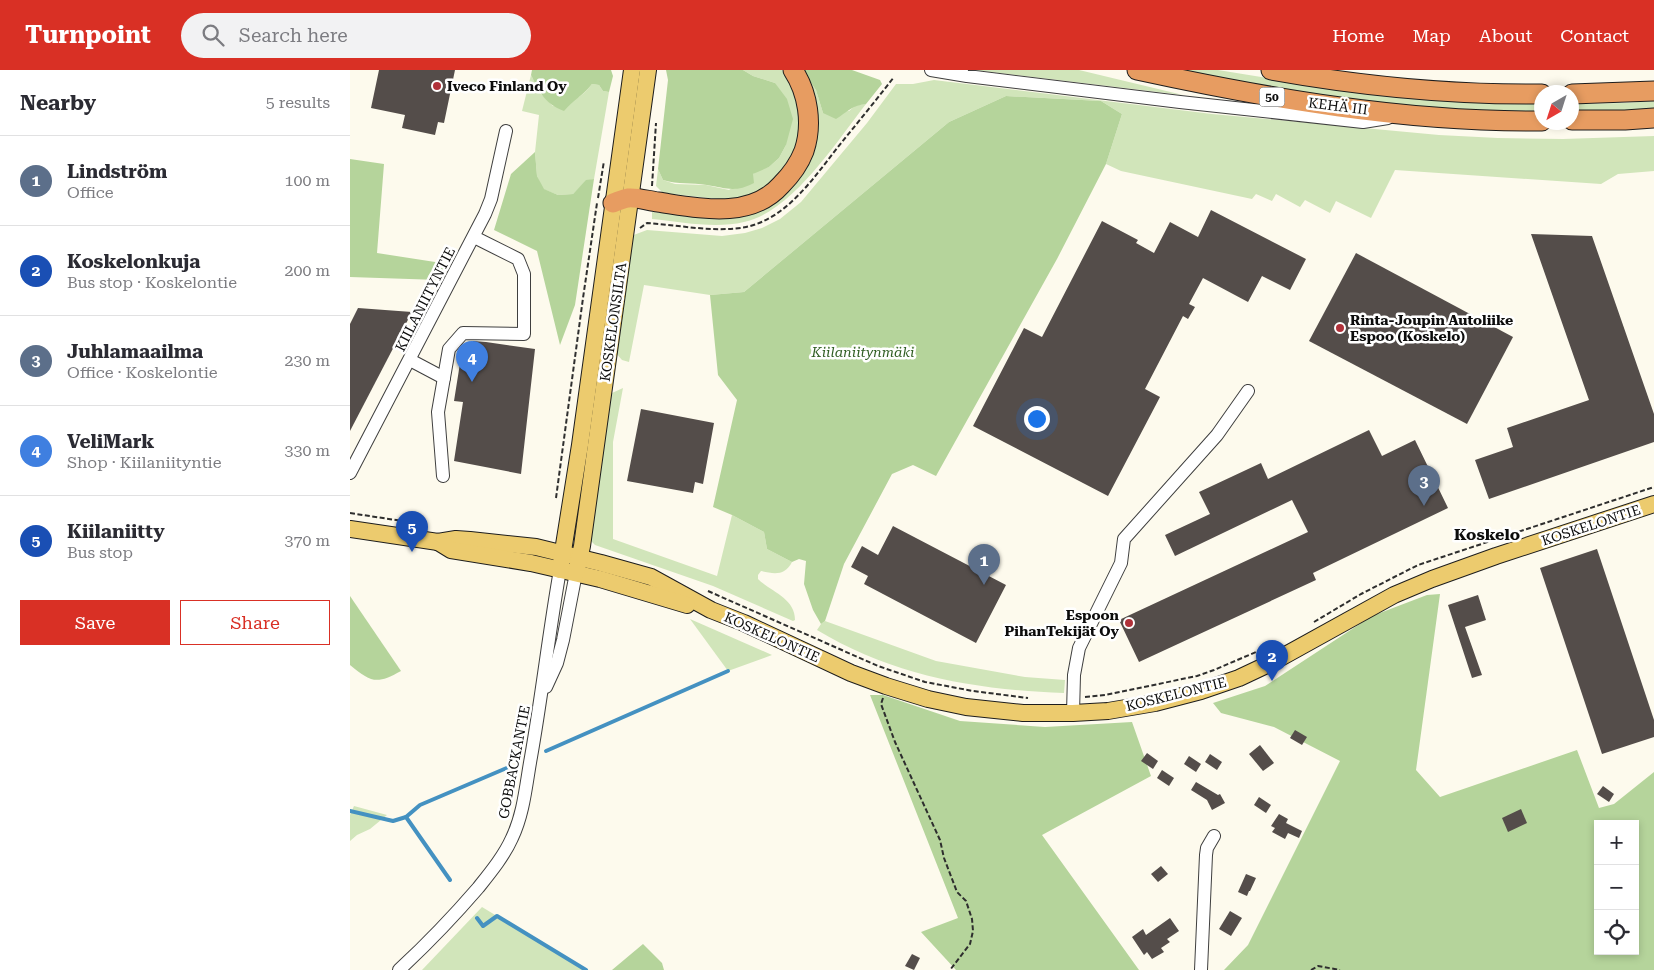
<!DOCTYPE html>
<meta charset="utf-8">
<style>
:root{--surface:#fff;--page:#f2f2f3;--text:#2b2b33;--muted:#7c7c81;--line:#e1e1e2;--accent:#d93025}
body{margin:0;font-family:"Roboto Serif",serif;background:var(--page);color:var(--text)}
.controls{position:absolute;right:15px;bottom:15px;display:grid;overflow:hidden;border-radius:0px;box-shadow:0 2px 8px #0003}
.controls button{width:45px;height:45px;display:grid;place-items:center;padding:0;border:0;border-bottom:1px solid var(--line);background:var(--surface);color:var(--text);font:25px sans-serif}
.compass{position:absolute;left:1184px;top:15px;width:45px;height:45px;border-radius:50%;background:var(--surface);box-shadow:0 2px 8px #0003;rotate:219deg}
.you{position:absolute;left:686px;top:348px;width:18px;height:18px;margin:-12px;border:4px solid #fff;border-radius:50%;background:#1a73e8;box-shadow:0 0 0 8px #1a73e833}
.badge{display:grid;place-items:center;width:32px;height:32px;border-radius:50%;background:var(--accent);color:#fff;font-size:16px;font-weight:700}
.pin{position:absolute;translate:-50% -41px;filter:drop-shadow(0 1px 2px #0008)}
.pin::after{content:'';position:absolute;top:26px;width:18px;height:15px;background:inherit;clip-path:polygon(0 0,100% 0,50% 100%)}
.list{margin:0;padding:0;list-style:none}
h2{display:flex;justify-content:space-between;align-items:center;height:65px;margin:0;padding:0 20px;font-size:21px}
h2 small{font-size:16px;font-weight:400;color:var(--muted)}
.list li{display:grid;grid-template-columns:32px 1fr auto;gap:15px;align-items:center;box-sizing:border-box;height:90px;padding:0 20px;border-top:1px solid var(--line)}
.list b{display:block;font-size:19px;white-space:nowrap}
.list p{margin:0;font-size:16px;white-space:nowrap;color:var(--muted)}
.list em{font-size:16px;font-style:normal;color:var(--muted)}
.actions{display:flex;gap:10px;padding:15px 20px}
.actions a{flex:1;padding:11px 0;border:1px solid var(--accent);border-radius:0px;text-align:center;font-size:18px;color:var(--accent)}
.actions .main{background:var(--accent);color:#fff}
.icon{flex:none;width:28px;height:28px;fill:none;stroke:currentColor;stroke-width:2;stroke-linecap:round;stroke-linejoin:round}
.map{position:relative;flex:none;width:1304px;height:900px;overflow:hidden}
header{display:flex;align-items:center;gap:30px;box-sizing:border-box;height:70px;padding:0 25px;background:var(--accent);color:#fff}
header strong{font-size:24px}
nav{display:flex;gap:28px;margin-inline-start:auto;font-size:18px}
.search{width:350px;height:45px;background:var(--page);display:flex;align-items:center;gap:12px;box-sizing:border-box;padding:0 18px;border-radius:28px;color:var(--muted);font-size:19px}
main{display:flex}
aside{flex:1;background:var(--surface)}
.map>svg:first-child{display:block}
.green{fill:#d1e5ba}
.forest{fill:#b5d49b;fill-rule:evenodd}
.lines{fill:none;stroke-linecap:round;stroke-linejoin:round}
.stream{stroke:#4491c1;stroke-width:4}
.building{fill:#544d4a}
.minor-casing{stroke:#3f3f3f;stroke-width:14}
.major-casing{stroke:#1d1d1d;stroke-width:18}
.highway-casing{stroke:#1d1d1d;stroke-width:21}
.path{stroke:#2e2e2e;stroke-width:2;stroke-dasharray:5 2.5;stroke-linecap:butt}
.minor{stroke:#fff;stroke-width:12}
.major{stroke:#eccb6e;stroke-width:16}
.highway{stroke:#e79c61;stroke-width:19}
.poi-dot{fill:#b03139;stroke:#fff;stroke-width:2}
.labels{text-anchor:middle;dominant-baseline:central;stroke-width:5;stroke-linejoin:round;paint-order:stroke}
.shield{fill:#fff;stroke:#555;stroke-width:1}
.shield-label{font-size:12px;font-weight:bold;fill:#0c0c0c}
.poi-label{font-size:14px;font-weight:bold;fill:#0c0c0c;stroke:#fff;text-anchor:start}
.street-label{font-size:14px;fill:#0c0c0c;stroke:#fff}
.park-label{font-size:14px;font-style:italic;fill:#305e23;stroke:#fff}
.quarter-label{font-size:16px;font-weight:bold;fill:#0c0c0c;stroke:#fff}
</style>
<header>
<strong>Turnpoint</strong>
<div class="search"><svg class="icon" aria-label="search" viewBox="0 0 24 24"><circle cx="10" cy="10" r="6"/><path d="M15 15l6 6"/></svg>Search here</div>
<nav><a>Home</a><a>Map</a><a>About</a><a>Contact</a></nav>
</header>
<main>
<aside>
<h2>Nearby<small>5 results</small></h2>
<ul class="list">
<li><span class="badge" style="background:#5c6f8a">1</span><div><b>Lindström</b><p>Office</p></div><em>100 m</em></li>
<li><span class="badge" style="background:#1a4fb4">2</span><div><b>Koskelonkuja</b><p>Bus stop · Koskelontie</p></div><em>200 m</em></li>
<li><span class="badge" style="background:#5c6f8a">3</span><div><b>Juhlamaailma</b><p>Office · Koskelontie</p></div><em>230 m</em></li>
<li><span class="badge" style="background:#3f7fe0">4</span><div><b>VeliMark</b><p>Shop · Kiilaniityntie</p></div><em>330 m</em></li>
<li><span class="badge" style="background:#1a4fb4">5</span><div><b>Kiilaniitty</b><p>Bus stop</p></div><em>370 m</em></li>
</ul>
<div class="actions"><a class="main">Save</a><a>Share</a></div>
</aside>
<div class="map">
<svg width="1304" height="900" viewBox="0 0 1304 900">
<rect width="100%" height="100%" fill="#fdfaed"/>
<!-- green -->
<g class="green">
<path d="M393 0H432L444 20 451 50 447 80 429 109 399 127 377 130 313 123 306 116 308 99 313 110 325 114 356 115 379 120 409 100 419 97 429 88 436 75 425 13 403 6Z"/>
<path d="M452 0 466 20 473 43 499 41 506 35 516 34C487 71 442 142 394 152 365 159 332 152 302 149V142L360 147 449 107Z"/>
<path d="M623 0H729L833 25Z"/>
<path d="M823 0H868L992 20 1059 27 1168 34H1191V43L1059 37 993 29Z"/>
<path d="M181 5 190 23 203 36C221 31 230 30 242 14L249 15 253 21 259 22 244 109 236 111 223 124 208 125 193 119 187 106 185 82 189 45 172 41Z"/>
<path d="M584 10 862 44 1089 65 1148 68 1213 69 1304 66V101L1268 104 1251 114 1045 100 1021 148 986 131 980 143 955 130 950 137 926 124 922 131 906 124 902 129 771 101 756 94 772 44 751 31 656 26 599 52 394 222 360 225 294 215 279 292 272 290 265 282 281 166 297 160 372 166 395 163 412 158 430 149 451 132 517 53 546 14H563Z"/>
<path d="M1304 31V41L1222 43V34L1274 33Z"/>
<path d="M273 318 263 372V469L367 506 382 445 414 462 417 479 442 492C435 506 424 504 411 501L408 505V509C421 522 445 528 445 550L443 551 363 516 245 475 241 471 258 328 262 323Z"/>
<path d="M340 549 422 585 378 601Z"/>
<path d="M475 551 586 591 675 607 715 610 714 623C627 620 543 606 467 560L471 554Z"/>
<path d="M4 736 37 745 20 759 7 765 0 771V745Z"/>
<path d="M132 837 236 900H72Z"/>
</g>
<!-- forest -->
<g class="forest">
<path d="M182 0H261L263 6 259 22 253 21 249 15 242 14C234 25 223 30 214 41 194 33 190 23 181 5Z"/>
<path d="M316 0H393L403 6 425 13 437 29 443 49 436 75 429 88 419 97 403 104 404 113C385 123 376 118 357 115 341 112 329 115 313 110L308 99 318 10Z"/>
<path d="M452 0H502L530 10 532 14 516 34C503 35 497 42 486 49L473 43 466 20Z"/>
<path d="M656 26 751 31 772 44 756 94 707 189 586 406 563 395 542 404 494 494 475 551 471 554 463 540 454 514 456 491 449 489 442 492 417 479 414 462 382 445 363 437 387 330 368 305 360 225 394 222 599 52Z"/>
<path d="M185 82 187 106 194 119 208 125 223 124 236 110 244 109 225 235 210 275 187 181 144 160 161 104Z"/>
<path d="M0 89 34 94 27 183 98 194 89 210 0 207Z"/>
<path d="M1090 524 1066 700 1090 727 1227 680 1249 738 1264 734 1304 702V900H874L898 875 990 691 924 657 871 643 863 633 915 616 1022 546 1077 525ZM1248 754H1285V881H1248Z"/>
<path d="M0 526 51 601C26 615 21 612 0 595Z"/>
<path d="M520 625H533L610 651 695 657 782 652 801 706 692 765 789 900H606L571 862 608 848Z"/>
<path d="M293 874 312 893 314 900H262Z"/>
</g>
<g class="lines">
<!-- stream -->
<g class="stream">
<path d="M196 681 378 601"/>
<path d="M0 741 43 751 56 747 100 810"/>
<path d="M56 747 70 735 159 697"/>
<path d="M127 848 133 856 147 846 236 900"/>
</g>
</g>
<!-- building -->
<g class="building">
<path d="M29 0H105L94 53 88 52 85 65 52 58 55 45 21 38Z"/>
<path d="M861 140 956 189 940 220 912 206 898 232 853 208 839 234 845 237 838 249 833 246 795 319 810 327 758 426 623 356 674 258 692 267 752 151 788 170 786 173 804 183 820 152 848 167Z"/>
<path d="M1181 164 1242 166 1304 344V372L1139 429 1125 390 1163 377 1157 358 1239 330Z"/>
<path d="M1006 183 1163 267 1117 354 959 271Z"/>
<path d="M8 238 62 242 0 361V254Z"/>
<path d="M123 271 136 272 185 279 171 404 104 391 113 332 104 331 111 287 120 288Z"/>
<path d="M291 339 364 353 353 414 345 412 343 423 277 411Z"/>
<path d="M1019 360 1032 386 1065 370 1098 438 963 503 966 510 789 592 769 550 958 462 942 430 825 486 815 465 860 444 849 422 911 393 918 409Z"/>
<path d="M543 456 656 515 626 573 514 514 518 506 501 497 512 476 528 485Z"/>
<path d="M1247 479 1304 650V667L1252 684 1190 498Z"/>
<path d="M1128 525 1136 550 1115 557 1132 605 1122 608 1098 535Z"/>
<path d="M945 660 957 667 952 675 940 668Z"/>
<path d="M910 675 924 693 913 701 899 684Z"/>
<path d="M797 683 808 691 803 699 791 691Z"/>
<path d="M860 684 872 692 867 700 855 692Z"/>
<path d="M839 686 851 694 846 702 834 694Z"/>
<path d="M812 700 824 708 819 716 807 708Z"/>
<path d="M846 712 868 725 870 724 875 733 862 740 857 730 841 720Z"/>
<path d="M1253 716 1264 724 1259 732 1247 724Z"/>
<path d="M909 727 921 735 916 743 904 735Z"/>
<path d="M1171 739 1177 753 1158 762 1152 748Z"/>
<path d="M929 744 938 749 936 753 952 761 949 768 938 763 935 769 922 762 925 758 921 756Z"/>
<path d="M811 796 818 804 808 812 801 804Z"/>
<path d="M896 804 906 808 900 821H899L897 826 888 822Z"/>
<path d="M880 841 892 848 881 866 869 859Z"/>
<path d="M820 848 829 861 817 869 820 872 811 878 814 882 802 889 797 882 794 885 782 867 793 859 796 865Z"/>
<path d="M562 884 570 888 564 900 555 896Z"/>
</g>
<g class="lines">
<defs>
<g id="minor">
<path d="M581 0 617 6 830 32 1013 52 1038 48"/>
<path d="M60 290 94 308"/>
<path d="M0 403 135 144 141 129 156 61"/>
<path d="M93 406 88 342 99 279 113 263 174 264V204L168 189 124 167"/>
<path d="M196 617 207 593 213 570 226 503"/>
<path d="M723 643 724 605 729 578 771 493 774 469 867 365 898 321"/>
<path d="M49 900C77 874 103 847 128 818 140 803 154 786 162 768 174 743 176 714 181 687 192 625 199 562 210 500"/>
<path d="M851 900 856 785 857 778 864 766"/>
</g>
<g id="major">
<path d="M0 459 88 472 106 469 120 470 186 477 251 493 301 507 361 540 394 553 501 603 536 616 578 629 616 637 673 643H723L758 641 805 633 851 621 889 608 923 592 1044 525 1082 509 1146 486 1304 434"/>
<path d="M88 472 101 480 181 493 250 509 337 535"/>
<path d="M210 500 230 375 282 0"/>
<path d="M226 503 232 476 298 0"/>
</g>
<g id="highway">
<path d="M787 0C920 29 1055 52 1192 51"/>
<path d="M921 0C1010 16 1101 25 1192 24"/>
<path d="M1222 24 1304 21"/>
<path d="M1222 50H1275L1304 48"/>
<path d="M263 133C268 131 273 129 278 128 287 127 299 131 308 132 349 138 400 150 431 115 441 105 449 94 454 81 463 54 458 23 443 0"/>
</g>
</defs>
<!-- minor casing -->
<use href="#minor" class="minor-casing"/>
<!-- major casing -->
<use href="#major" class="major-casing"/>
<!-- highway casing -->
<use href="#highway" class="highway-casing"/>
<!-- path -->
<g class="path">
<path d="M302 116 306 53"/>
<path d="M248 128 254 91"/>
<path d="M290 158 297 153C329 155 365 163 396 157 439 148 466 104 492 72 509 51 527 29 544 7"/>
<path d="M206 428 233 228 247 133"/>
<path d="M0 443 65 453"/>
<path d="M358 521 528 596 575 612 623 621 678 628"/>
<path d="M964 552 1011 524 1068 495 1304 417"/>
<path d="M735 627 755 625 847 606 864 600 927 573"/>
<path d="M533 628 531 634 545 672 590 770 594 788 607 822 616 831 622 849 623 861 620 874 600 900"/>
<path d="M961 900 968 896 990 900"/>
</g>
<!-- minor -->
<use href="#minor" class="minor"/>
<!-- major -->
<use href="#major" class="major"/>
<!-- highway -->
<use href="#highway" class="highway"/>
</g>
<!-- markers -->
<g class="poi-dot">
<circle cx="87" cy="16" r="5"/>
<circle cx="990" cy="258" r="5"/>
<circle cx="779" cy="553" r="5"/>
</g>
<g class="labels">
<!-- shield labels -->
<rect class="shield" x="909.5" y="17.5" width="25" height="19" rx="4"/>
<g class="shield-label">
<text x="922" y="27">50</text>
</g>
<!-- poi labels -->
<g class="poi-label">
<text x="97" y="16">Iveco Finland Oy</text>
<text x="1000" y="250">Rinta-Joupin Autoliike<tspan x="1000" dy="16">Espoo (Koskelo)</tspan></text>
<text x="769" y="545" text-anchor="end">Espoon<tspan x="769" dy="16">PihanTekijät Oy</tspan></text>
</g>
<!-- street labels -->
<g class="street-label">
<text transform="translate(988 36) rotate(7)">KEHÄ III</text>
<text transform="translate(75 229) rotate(-63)">KIILANIITYNTIE</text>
<text transform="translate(263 252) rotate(-82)">KOSKELONSILTA</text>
<text transform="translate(1241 455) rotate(-18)">KOSKELONTIE</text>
<text transform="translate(422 567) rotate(24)">KOSKELONTIE</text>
<text transform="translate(826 624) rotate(-14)">KOSKELONTIE</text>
<text transform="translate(164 692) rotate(-79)">GOBBACKANTIE</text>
</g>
<!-- park labels -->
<g class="park-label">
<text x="513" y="282">Kiilaniitynmäki</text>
</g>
<!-- quarter labels -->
<g class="quarter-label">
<text x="1137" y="464">Koskelo</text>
</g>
</g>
</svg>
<div class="controls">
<button>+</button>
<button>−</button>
<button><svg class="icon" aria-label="locate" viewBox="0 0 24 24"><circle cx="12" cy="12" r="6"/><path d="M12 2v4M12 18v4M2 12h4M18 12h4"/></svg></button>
</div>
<svg class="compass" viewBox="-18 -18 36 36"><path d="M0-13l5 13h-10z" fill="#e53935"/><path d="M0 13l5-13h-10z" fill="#7c7c81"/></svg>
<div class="you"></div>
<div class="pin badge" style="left:634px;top:515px;background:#5c6f8a">1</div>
<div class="pin badge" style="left:922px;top:611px;background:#1a4fb4">2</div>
<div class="pin badge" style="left:1074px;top:436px;background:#5c6f8a">3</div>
<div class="pin badge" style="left:122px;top:312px;background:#3f7fe0">4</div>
<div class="pin badge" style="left:62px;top:482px;background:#1a4fb4">5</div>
</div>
</main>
